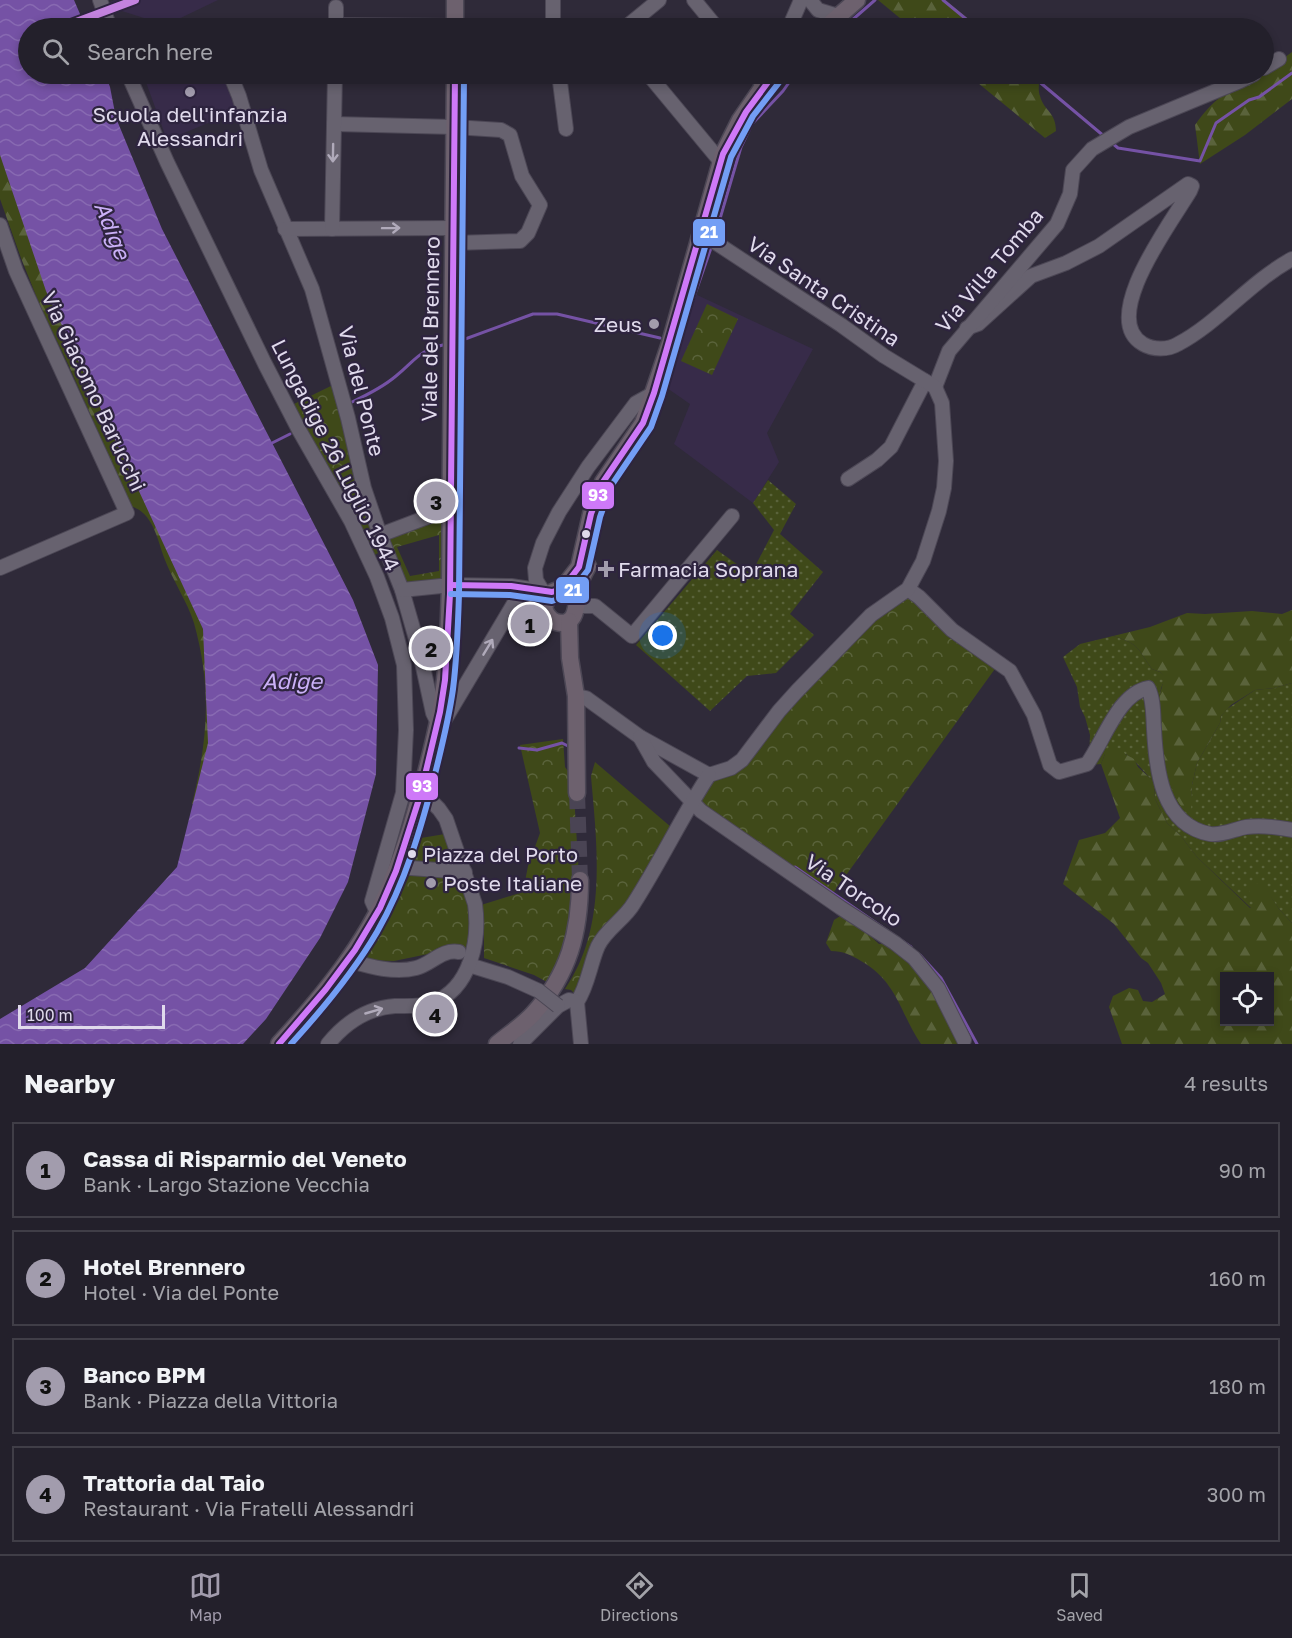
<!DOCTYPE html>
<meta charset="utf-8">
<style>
:root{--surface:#23202b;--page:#2b2833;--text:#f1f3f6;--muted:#a3a3a9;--line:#403e47;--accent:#a29cad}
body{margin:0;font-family:"Golos Text",sans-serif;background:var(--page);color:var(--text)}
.controls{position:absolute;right:18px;bottom:18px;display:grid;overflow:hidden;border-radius:0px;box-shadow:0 3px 9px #0003}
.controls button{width:54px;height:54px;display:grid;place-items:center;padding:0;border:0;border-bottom:2px solid var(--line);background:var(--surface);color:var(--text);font:30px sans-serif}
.scale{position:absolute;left:18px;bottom:15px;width:147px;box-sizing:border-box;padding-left:6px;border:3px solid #e0daec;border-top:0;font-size:16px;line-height:21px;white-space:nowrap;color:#e0daec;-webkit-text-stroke:4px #2e243f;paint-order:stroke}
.you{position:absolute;left:663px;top:636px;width:21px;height:21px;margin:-15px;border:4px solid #fff;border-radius:50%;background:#1a73e8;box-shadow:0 0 0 9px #1a73e833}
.badge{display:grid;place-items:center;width:39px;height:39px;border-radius:50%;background:var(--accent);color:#111;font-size:20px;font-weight:700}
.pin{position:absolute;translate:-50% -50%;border:3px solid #fff;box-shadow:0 2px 6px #0006}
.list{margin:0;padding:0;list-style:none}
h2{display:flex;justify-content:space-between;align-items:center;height:78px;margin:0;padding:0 24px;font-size:26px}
h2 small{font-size:20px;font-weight:400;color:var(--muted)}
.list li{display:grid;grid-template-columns:39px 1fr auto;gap:18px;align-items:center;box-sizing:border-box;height:96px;margin:0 12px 12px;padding:0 12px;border:2px solid var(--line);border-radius:0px}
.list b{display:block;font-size:22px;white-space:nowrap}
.list p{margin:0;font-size:20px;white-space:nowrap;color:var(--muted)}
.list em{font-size:20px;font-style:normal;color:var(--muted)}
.icon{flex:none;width:33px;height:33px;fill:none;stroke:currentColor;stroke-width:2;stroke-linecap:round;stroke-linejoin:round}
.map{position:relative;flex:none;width:1292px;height:1044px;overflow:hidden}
.search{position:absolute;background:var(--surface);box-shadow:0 3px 9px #0003;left:18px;right:18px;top:18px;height:66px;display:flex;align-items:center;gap:15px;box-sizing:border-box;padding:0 21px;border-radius:33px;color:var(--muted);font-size:22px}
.sheet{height:510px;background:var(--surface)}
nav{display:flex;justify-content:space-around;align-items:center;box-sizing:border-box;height:84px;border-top:2px solid var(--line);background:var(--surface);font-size:16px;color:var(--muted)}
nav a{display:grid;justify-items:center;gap:3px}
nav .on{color:var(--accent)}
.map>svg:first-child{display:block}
.built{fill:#372b49}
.grass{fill:url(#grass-dots)}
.forest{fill:url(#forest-firs);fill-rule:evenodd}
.park{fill:url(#park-crowns);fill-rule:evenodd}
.water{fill:url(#water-waves)}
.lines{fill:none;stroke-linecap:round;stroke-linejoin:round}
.stream{stroke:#7552a5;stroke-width:3}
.major-tunnel{stroke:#4a4454;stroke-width:16;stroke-dasharray:16 8;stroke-linecap:butt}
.minor-casing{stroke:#4c4755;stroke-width:16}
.major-casing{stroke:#4c4755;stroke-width:19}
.minor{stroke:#67626f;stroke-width:14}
.major{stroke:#6d616e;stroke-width:16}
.minor-bridge-casing{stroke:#4c4755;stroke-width:16;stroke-linecap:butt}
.minor-bridge{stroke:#67626f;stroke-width:14}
.bus-1-casing{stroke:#2e243f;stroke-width:10}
.bus-2-casing{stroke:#2e243f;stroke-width:10}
.bus-1{stroke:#ce79f8;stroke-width:6}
.bus-2{stroke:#739ef5;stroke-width:6}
.rail-1-casing{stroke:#2e243f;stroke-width:12}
.rail-1{stroke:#c483df;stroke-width:8}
.oneway{stroke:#b0aaba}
.poi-dot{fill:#a29cad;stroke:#2e243f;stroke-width:2}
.bus-dot{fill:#e0daec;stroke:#2e243f;stroke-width:2}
.labels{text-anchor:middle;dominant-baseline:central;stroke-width:4.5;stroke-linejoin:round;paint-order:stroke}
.bus-label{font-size:20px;fill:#e0daec;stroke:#2e243f;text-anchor:start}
.poi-label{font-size:21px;fill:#e0daec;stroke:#2e243f;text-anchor:start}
.street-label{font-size:21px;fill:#e0daec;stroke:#2e243f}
.water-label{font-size:22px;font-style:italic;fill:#cab0f7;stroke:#2e243f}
.line-badge{stroke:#2e243f;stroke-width:2}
.badge-label{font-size:16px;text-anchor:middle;font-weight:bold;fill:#fff}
</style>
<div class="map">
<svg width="1292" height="1044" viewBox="0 0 1292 1044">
<defs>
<pattern id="grass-dots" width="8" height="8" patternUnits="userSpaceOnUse" patternTransform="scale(1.5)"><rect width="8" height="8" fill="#3f4919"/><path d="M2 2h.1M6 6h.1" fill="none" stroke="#5a633b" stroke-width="1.8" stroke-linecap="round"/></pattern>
<pattern id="forest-firs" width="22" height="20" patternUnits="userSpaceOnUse" patternTransform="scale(1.5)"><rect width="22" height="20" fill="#3f4919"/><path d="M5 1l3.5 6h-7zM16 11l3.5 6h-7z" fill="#5a633b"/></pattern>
<pattern id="park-crowns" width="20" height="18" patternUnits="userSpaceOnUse" patternTransform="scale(1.5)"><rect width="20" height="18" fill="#3f4919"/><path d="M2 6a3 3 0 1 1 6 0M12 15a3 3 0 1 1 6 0" fill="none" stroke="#5a633b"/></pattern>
<pattern id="water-waves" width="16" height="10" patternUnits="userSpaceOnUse" patternTransform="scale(1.5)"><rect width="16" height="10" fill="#7552a5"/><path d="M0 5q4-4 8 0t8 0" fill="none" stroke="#886ab2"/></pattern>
</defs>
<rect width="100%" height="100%" fill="#2f2a39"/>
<!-- built -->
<g class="built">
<path d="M115 0H218L166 25 103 5Z"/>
<path d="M143 74H222L237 111 167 140Z"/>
<path d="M695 294 813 349 767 433 779 462 753 503 674 444 690 404 667 388Z"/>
</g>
<!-- grass -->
<g class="grass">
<path d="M768 480 796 504 780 534 823 572 790 614 814 635 776 673 747 676 710 711 636 645 717 550 751 574 774 530 753 503Z"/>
<path d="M1113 636C1141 645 1136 647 1152 669L1160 672 1166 677 1161 688 1159 705 1190 813 1192 785 1197 763 1220 723 1221 716 1227 709 1255 690 1274 688 1292 683V923L1279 909 1262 884 1257 908H1251L1197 857 1180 835 1167 823 1155 799 1154 782C1146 775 1133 757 1125 754 1119 753 1111 754 1105 754L1101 764 1089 765 1090 735 1085 717 1080 707 1077 687 1063 657 1080 644Z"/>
</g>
<!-- forest -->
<g class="forest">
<path d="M878 0H945L971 21 975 28H912Z"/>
<path d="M1292 52V99L1245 135 1200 164 1195 125C1217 94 1230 91 1261 74 1272 68 1282 59 1292 52Z"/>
<path d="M967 74H1032L1039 81C1039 85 1038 91 1040 96 1044 111 1056 112 1056 131L1045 138Z"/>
<path d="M0 146 175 548 217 670 203 798 192 804C208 739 212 688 194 623 187 601 173 581 165 560 158 542 153 510 129 506L128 499 68 364 41 308 21 258 0 199Z"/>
<path d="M1292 610V683L1274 688 1255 690 1231 705 1221 716 1220 723 1197 763 1192 785 1191 814C1170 805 1160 749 1158 728 1157 711 1159 693 1165 677L1160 672 1152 669C1136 647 1141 645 1113 636L1150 627 1187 613 1205 614 1252 611 1282 614Z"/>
<path d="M1113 747 1122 749 1125 754 1134 759 1138 767 1154 782 1155 799 1167 823 1180 835 1197 857 1250 908 1256 907 1249 890 1254 883 1263 884 1279 909 1292 923V1044H1122L1109 1007 1113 996 1129 988 1138 990 1143 1001 1152 1002 1165 994 1161 983 1148 963 1141 958 1114 924 1063 884 1079 840 1105 833 1120 818 1101 764 1105 754ZM1270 976V1022H1224V976Z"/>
<path d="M845 913C859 921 866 933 879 944L896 942 909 952 964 1044H921C900 1013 897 981 861 961 851 955 843 951 831 951L826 943 834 920Z"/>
</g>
<!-- park -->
<g class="park">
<path d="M707 304 738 319 712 375 681 361Z"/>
<path d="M335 384 359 493 378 553 373 556 292 405Z"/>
<path d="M446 514V579L405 585 385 537ZM439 535V571L410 576 397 547Z"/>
<path d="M903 595 913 597 943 628 946 635 969 651 974 652 997 666 831 896 701 806 699 796 710 782 741 762 822 668Z"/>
<path d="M563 739 565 767 573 778 579 877 567 949 547 982 534 975 484 958V931L481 905 523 892 528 866 540 833 520 745Z"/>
<path d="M595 762 678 833 604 939 576 995 571 990 565 989C608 927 597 847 591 776Z"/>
<path d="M445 834 473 916 467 960 433 953 394 961 361 960 401 894 421 838Z"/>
</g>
<!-- water -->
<path class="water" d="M0 0H74L86 28H28V74H105L110 87 116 118 162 229 353 600 378 665 376 774 348 882 320 938 266 1019 243 1044H0V1019L85 968 177 867 208 743 203 629 46 291 0 155Z"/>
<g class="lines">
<!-- stream -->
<g class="stream">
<path d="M943 0 977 28"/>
<path d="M843 28 875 0"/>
<path d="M1030 74 1105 137"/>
<path d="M1112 143 1118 148 1200 161 1216 123 1249 100 1259 97 1292 73"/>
<path d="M719 222 741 147 752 124 783 91 795 74"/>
<path d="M680 337 711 248"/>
<path d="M457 342 533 314H557L660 338"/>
<path d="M352 402C367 395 383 387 396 376 418 358 417 351 447 344"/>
<path d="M270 444 290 434"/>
<path d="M519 748 537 750 562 743 570 747"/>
<path d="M795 867 911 947"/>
<path d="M920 955 941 978 977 1044"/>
</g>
<!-- major-tunnel -->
<path class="major-tunnel" d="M577 793 580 880"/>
<defs>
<g id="minor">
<path d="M100 0 110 28"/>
<path d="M694 0 717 28"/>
<path d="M810 0 818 10 838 16"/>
<path d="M336 7V28"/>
<path d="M337 25 455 26"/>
<path d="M553 28V0"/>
<path d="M625 28 659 0"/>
<path d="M789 28 801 0"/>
<path d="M1264 68 1279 59"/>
<path d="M128 74 167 162 265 364 299 430 351 521 377 577 392 618 404 665 406 730 403 793 372 901 377 912"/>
<path d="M230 74 239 96 261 170 312 289 348 418 364 488 380 535 402 590 420 653 433 713 438 723 444 721 516 600 523 596"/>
<path d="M559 74 566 129"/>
<path d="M648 74 721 162"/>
<path d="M754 74 764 85"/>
<path d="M334 124 454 127 501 130 510 135 522 176 540 205 528 233 520 241 454 243"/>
<path d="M0 225 16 271 127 513 0 568"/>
<path d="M285 229 454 228"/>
<path d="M332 229 335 74"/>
<path d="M967 328 978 324 1031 276 1066 263 1099 246 1188 184 1192 186 1190 191C1173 220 1098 318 1143 344 1153 350 1168 350 1178 344 1218 323 1250 282 1292 259"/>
<path d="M935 387 949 351 1057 224 1070 194 1073 170 1092 149 1129 127 1240 81 1254 74"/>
<path d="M848 479 877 460 891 447 925 381"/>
<path d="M380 535 451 508"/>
<path d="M908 589 919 597 952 630 1010 671 1034 715 1050 765 1059 772 1087 764C1104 741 1118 694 1148 688 1154 700 1153 715 1154 729 1156 768 1161 825 1210 834 1221 836 1235 829 1246 827 1261 825 1277 827 1292 830"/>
<path d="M402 590 451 585 511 586 537 590"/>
<path d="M542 590 536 580 535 568 543 543 559 512 588 467 636 403 654 393"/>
<path d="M578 606H595L632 636 732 516"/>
<path d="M576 696 586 698 640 737 709 775 731 768 742 760 779 711 797 691 871 615 908 589 923 561 939 511 944 488 946 461 942 403 935 387 884 356 841 325 701 233"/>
<path d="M640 737 654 762 701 811 841 908 895 943 914 958 938 988 964 1040"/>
<path d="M397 867 465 872"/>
<path d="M347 960C368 966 394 974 416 968 432 964 441 949 459 952"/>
<path d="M469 965 508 977 539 991"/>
<path d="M577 1002C588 986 590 964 598 946 606 929 625 919 634 903 661 861 682 816 709 775"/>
<path d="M328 1044C345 1023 367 1008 395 1006 407 1006 420 1007 432 1003 471 989 480 940 475 904L446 819 439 809 422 792"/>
<path d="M520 1044 558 1006 569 1000 577 1002 581 1044"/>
</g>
<g id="major">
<path d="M455 28V0"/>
<path d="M825 28 857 0"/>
<path d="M562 589 579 567 591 514 603 482 643 423 670 343 723 154 740 120 764 85 774 74"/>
<path d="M577 603C572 589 560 586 548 595L544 608C546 614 550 620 556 622 579 628 576 601 579 588 580 580 584 573 588 566"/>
<path d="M569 621 570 658 576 696 577 793"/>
<path d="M279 1044C322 997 365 945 390 886 406 847 418 806 428 765 435 737 442 708 445 680 452 603 450 527 451 451 453 325 454 199 455 74"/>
<path d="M497 1044C509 1034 523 1025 533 1014 569 974 580 932 580 880"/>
</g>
</defs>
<!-- minor casing -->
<use href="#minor" class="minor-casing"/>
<!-- major casing -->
<use href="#major" class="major-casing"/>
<!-- minor -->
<use href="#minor" class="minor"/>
<!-- major -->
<use href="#major" class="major"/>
<defs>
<path id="minor-bridge" d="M539 991 558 1006"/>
</defs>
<!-- minor-bridge casing -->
<use href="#minor-bridge" class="minor-bridge-casing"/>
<!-- minor-bridge -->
<use href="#minor-bridge" class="minor-bridge"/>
<defs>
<g id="bus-1">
<path d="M451 585 511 586 552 592 562 589 579 567 591 514 603 482 643 423 654 393 723 154 746 112 774 74"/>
<path d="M279 1044 326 989 355 950 380 908 396 871 420 796 440 712 445 680 450 594 455 74"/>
</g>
<g id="bus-2">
<path d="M451 594 510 595 552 601 568 596 588 570 600 517 611 486 651 427 662 396 731 157 753 116 781 80"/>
<path d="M291 1044C323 1009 353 973 377 932 405 883 421 829 435 774 442 746 449 718 453 689 457 658 458 626 459 594L464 74"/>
</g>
</defs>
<!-- bus-1 casing -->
<use href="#bus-1" class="bus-1-casing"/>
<!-- bus-2 casing -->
<use href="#bus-2" class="bus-2-casing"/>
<!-- bus-1 -->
<use href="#bus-1" class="bus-1"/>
<!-- bus-2 -->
<use href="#bus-2" class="bus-2"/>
<defs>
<path id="rail-1" d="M60 28 135 0"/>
</defs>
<!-- rail-1 casing -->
<use href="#rail-1" class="rail-1-casing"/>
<!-- rail-1 -->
<use href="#rail-1" class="rail-1"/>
</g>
<!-- one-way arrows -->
<defs><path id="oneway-shaft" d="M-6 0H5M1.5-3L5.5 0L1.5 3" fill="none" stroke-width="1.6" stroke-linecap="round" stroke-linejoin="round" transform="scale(1.5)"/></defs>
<g class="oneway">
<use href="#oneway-shaft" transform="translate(333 153) rotate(91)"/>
<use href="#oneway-shaft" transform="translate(391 228) rotate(-1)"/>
<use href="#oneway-shaft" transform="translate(488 647) rotate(-59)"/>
<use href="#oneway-shaft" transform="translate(374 1011) rotate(-16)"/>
</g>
<!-- markers -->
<g class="poi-dot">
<circle cx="190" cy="92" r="6"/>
<circle cx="654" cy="324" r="6"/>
<path d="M603 560h6v6h6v6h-6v6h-6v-6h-6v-6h6z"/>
<circle cx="431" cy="883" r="6"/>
</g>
<g class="bus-dot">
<circle cx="586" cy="534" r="5"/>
<circle cx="412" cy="854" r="5"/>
</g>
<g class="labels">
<!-- bus labels -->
<g class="bus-label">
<text x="423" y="854">Piazza del Porto</text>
</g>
<!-- poi labels -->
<g class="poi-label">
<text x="190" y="114" text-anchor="middle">Scuola dell'infanzia<tspan x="190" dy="24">Alessandri</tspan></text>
<text x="642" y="324" text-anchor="end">Zeus</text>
<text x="618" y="569">Farmacia Soprana</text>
<text x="443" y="883">Poste Italiane</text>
</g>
<!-- street labels -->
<g class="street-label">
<text transform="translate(989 270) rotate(-50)">Via Villa Tomba</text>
<text transform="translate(824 291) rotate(34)">Via Santa Cristina</text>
<text transform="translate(430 329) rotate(-89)">Viale del Brennero</text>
<text transform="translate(94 391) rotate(65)">Via Giacomo Barucchi</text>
<text transform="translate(362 391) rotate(76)">Via del Ponte</text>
<text transform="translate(336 455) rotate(63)">Lungadige 26 Luglio 1944</text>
<text transform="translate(854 890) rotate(34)">Via Torcolo</text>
</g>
<!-- water labels -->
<g class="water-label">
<text transform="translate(113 230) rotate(68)">Adige</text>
<text x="292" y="680">Adige</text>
</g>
</g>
<g class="line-badge">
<rect x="692" y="218" width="34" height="29" rx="6" fill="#739ef5"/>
<rect x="581" y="481" width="34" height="29" rx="6" fill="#ce79f8"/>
<rect x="555" y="576" width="35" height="28" rx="6" fill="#739ef5"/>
<rect x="405" y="772" width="34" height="29" rx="6" fill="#ce79f8"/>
</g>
<g class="badge-label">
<text x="709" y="238">21</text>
<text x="598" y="501">93</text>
<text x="573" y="596">21</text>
<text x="422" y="792">93</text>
</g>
</svg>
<div class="controls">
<button><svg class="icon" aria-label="locate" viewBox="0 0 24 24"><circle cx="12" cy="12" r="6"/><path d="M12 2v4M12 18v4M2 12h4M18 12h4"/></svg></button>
</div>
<div class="scale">100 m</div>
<div class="you"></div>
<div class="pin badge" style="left:530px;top:624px">1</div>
<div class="pin badge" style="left:431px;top:648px">2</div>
<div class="pin badge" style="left:436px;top:501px">3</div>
<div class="pin badge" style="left:435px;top:1014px">4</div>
<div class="search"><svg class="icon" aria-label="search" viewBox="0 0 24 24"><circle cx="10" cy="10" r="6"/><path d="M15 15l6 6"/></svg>Search here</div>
</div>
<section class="sheet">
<h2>Nearby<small>4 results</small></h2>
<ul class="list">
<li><span class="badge">1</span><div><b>Cassa di Risparmio del Veneto</b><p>Bank · Largo Stazione Vecchia</p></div><em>90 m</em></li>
<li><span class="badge">2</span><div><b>Hotel Brennero</b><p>Hotel · Via del Ponte</p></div><em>160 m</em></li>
<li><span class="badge">3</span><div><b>Banco BPM</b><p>Bank · Piazza della Vittoria</p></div><em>180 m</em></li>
<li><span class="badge">4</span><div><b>Trattoria dal Taio</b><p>Restaurant · Via Fratelli Alessandri</p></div><em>300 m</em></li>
</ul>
</section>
<nav>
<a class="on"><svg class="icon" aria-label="map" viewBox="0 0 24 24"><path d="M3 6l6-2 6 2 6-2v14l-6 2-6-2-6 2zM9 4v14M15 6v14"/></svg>Map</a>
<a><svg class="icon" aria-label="directions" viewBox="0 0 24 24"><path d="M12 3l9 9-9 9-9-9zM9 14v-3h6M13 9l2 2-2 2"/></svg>Directions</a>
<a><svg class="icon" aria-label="saved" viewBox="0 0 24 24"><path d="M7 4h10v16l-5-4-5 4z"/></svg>Saved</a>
</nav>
